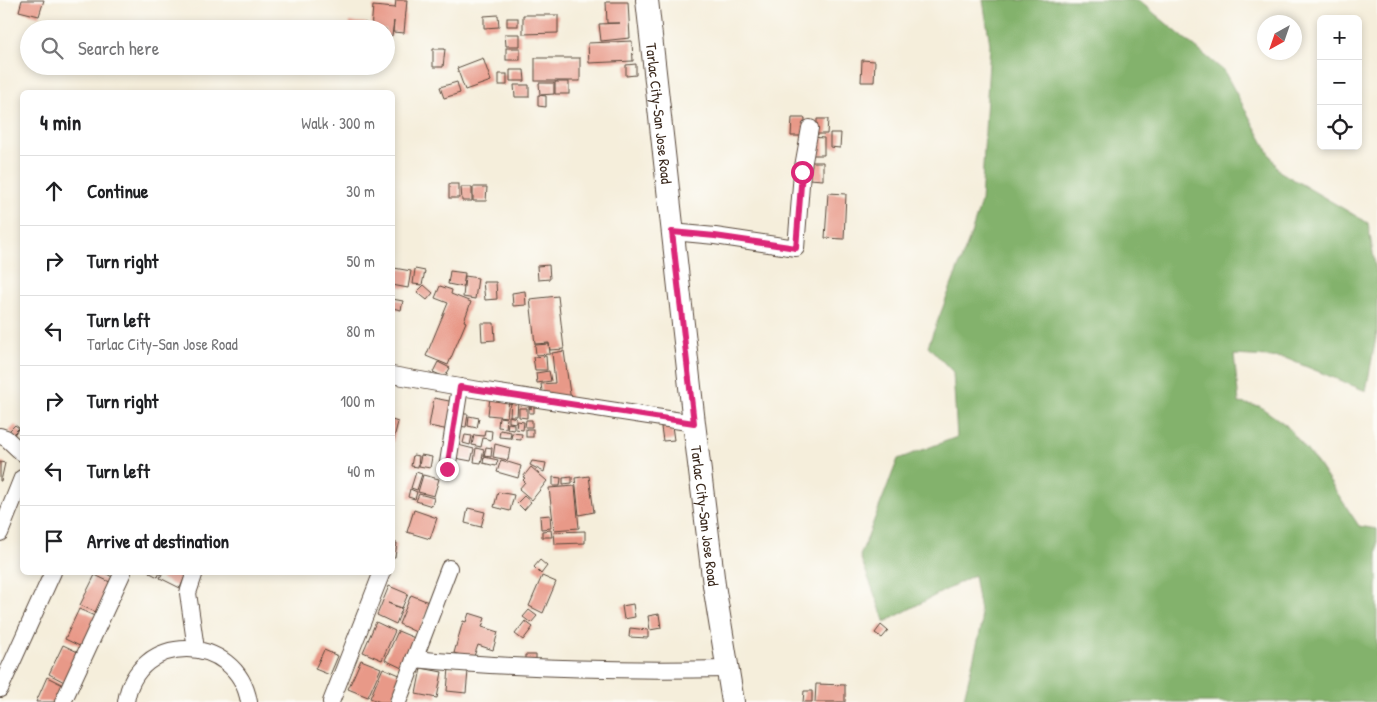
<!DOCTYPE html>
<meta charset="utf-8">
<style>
:root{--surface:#fff;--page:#f6f6f6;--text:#202124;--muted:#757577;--line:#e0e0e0}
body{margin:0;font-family:"Patrick Hand",sans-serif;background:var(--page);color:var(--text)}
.controls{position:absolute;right:15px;top:15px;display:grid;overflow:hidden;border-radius:8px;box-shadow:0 2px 8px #0003}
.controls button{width:45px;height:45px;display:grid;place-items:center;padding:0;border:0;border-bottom:1px solid var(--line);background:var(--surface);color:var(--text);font:25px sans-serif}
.compass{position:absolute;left:1257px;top:15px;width:45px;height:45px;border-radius:50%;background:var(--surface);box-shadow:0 2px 8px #0003;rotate:220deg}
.stop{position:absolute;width:15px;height:15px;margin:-11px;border:4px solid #db2777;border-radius:50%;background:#fff}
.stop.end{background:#db2777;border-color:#fff;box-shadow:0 1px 5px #0008}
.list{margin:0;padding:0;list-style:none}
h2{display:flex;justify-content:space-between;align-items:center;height:65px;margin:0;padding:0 20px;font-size:21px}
h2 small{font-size:16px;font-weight:400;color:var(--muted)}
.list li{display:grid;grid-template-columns:32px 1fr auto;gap:15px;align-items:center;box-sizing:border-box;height:70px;padding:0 20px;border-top:1px solid var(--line)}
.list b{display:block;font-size:19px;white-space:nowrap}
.list p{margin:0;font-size:16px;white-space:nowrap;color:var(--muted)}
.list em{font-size:16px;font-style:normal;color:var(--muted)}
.icon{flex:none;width:28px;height:28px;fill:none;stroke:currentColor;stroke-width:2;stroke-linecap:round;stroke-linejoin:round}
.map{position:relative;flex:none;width:1377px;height:702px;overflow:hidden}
.search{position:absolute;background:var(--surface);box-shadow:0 2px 8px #0003;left:20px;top:20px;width:375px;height:55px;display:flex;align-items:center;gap:12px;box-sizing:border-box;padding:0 18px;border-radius:28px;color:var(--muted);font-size:19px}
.panel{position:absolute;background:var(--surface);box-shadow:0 2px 8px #0003;left:20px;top:90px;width:375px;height:485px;border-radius:8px}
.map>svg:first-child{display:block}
.forest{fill:#83b26c;stroke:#5f6e45}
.building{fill:#e89988}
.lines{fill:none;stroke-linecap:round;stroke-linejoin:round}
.minor-casing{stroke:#57473a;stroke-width:18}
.secondary-casing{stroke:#57473a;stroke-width:24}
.minor{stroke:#fff;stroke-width:16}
.secondary{stroke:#fff;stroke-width:22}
.route{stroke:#db2777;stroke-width:6}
.labels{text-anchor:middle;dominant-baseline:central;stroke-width:5;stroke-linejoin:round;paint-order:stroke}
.street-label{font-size:15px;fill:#3b2a1e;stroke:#fdfcf7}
</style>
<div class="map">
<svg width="1377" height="702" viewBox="0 0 1377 702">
<rect width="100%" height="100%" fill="#fdfcf7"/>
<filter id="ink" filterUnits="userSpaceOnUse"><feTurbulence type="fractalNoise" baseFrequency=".02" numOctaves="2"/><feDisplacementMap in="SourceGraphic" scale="10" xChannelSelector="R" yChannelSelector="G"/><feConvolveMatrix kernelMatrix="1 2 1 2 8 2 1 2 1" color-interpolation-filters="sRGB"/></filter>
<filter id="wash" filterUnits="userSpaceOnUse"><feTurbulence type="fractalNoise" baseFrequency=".0096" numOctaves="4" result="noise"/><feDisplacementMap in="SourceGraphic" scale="20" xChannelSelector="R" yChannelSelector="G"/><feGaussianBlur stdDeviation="1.12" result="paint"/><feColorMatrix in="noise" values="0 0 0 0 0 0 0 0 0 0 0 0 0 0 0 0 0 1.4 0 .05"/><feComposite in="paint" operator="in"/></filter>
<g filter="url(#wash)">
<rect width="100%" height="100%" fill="#f5eedb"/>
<!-- forest -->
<path class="forest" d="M983 0H1138L1224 71 1279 171 1368 223 1377 277V332L1366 391 1285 358 1234 355 1239 403 1259 406 1286 425 1318 464 1359 526 1377 529V702H963L982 624 974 575 885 622 860 556 898 459 957 437 953 372 928 346 970 237 981 202 990 44Z"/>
<g id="blocks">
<!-- building -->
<g class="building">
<path d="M22 0H44L39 16 19 11Z"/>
<path d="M396 0H407L404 33 393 32 394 21 392 36H386V29H371L373 6 395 8Z"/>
<path d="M606 2H628L630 38 601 41 599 24 620 23H607Z"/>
<path d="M498 15 499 27 484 28V16Z"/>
<path d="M523 15H558V33L523 34Z"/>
<rect x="507" y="18" width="11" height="8"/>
<path d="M350 22 366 23 365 29H349Z"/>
<path d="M505 34H520V46H506Z"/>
<path d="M632 41 633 61 589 63 588 43Z"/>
<rect x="506" y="48" width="14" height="12"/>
<path d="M433 49H445L443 67H433Z"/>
<path d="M483 58 491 81 465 90 457 68Z"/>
<rect x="535" y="58" width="45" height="23"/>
<path d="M862 60 875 61 874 82H861Z"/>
<path d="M636 64V75L626 76V65Z"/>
<path d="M510 70H524L525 81H510Z"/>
<rect x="499" y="74" width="8" height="11"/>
<path d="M457 82 460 93 444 98 440 87Z"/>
<rect x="555" y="82" width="14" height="12"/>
<path d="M539 83H554V94L540 95Z"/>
<path d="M514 85H529V97H515Z"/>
<path d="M538 95 546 96V107L538 106Z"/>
<path d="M792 118H805L804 136H791Z"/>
<path d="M817 119H828L827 134H817Z"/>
<path d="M830 133H841L840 148 830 147Z"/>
<path d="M810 137 824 138V155H810Z"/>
<path d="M809 162H823V180L809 179Z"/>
<rect x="449" y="184" width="10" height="14"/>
<path d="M461 187H472V201H462Z"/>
<path d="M473 187H487L486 201H473Z"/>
<path d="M828 193 846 194 844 239 825 238Z"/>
<path d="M549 265 550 279 538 280 537 266Z"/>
<path d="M394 268 411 271 408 288 392 285Z"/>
<path d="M415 269 425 271 422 285 413 284Z"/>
<path d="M450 271 465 273 463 287 448 284Z"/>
<path d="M465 276 478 278 475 299 463 297Z"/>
<path d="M483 282H496L497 299 485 300Z"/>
<path d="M424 285 433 293 427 300 417 292Z"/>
<path d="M440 286 452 290 451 294 471 302 464 321 466 322 448 365 426 356 448 303 435 298Z"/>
<path d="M525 291 526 305 513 306 512 293Z"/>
<path d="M558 296 564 349 550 350 549 343 535 344 530 299Z"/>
<path d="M392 299 403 301 401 310 392 308Z"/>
<path d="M481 323H494L495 340 482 341Z"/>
<path d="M549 344 550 354 536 355 535 345Z"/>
<path d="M564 351 571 401 543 398 541 384 555 383 552 353Z"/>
<path d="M546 356 547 370H535L533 357Z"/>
<path d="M438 362 450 368 445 377 433 372Z"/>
<path d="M549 371 551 381 537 383 536 373Z"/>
<path d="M490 397 509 400 507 417 488 415Z"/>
<path d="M434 398 454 402 449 430 429 426Z"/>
<path d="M511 401H518L517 416H510Z"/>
<path d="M529 404 534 405V413H529V408H532H529Z"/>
<path d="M519 408H527V418L519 417Z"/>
<path d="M459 414H468L466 427 458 426Z"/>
<path d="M469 416 479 418 477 428 468 426Z"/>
<path d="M509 416 516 418V423L509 422Z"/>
<path d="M499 417 507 418 506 428 498 427Z"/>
<path d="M392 420 398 422 393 442H392Z"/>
<path d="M526 420H532V427H525Z"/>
<path d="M517 421 524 422 523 430 516 429Z"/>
<path d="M508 423 514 424V430L507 429Z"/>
<path d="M15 425 19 428 13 434 9 431Z"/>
<path d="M672 426 674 440 663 441 661 427Z"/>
<path d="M18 429 22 433V436L19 441 13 436Z"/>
<rect x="526" y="429" width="7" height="8"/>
<path d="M485 430 492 431 491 440 483 438 481 447 472 445 474 435 484 436Z"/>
<path d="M500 430 511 432 510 438 499 437Z"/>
<path d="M512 433 522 434 521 440 511 439Z"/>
<path d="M465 435 472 436 470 445 463 443Z"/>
<path d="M495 444 510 448 508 460 493 457Z"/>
<path d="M458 445 474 449 471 461 455 458Z"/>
<path d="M486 447 492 448 491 457 484 456Z"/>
<path d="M476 448 484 450 481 463 474 462Z"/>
<path d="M413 455 419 456 418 467 411 466Z"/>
<path d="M421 455 432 457 430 468 419 466Z"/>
<path d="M484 457 498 460 496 466 483 463Z"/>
<path d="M501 460 521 466 518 478 497 472Z"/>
<path d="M532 461 546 463 544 472 530 465Z"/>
<path d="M0 462 5 463 1 481H0Z"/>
<path d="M531 467 547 481 532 500 519 489 525 482 523 480 525 478 523 477Z"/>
<path d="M416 472 422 474 417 490 411 488Z"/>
<path d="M423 475 439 479 434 496 418 492Z"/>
<path d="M589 476 594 512 579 515 575 478Z"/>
<path d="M553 477 561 478 560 486H553Z"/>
<path d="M572 477V483L563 484V478Z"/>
<path d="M575 486 579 528 554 530 549 488Z"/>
<path d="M410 489 417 492 415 499 408 497Z"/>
<path d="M498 492 514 495 510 511 494 507Z"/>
<path d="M419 494 434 498 432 506 416 501Z"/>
<path d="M524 496 531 502 524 510 517 503Z"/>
<path d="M468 508 485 512 481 527 465 523Z"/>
<path d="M414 510 437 518 430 539 407 532Z"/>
<path d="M550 515 551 528 541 529 540 516Z"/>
<path d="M551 530 552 537H542V531Z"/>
<path d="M585 531V543L555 544 554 532Z"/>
<path d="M392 543H397L395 557H392Z"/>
<path d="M540 560 547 566 541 574 534 567Z"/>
<path d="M103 572H119L116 579Z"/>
<path d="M148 572H160L158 577Z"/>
<path d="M163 572H187L180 588 160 578Z"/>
<path d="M95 575 114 584 100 614 80 605Z"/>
<path d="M542 576 556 582 543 613 529 606Z"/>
<path d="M389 586 408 594 402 608 388 603 402 609 396 624 377 615Z"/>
<path d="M411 595 431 603 418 633 399 624Z"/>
<path d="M633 604 635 617 624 619 622 606Z"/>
<path d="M79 609 99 618 84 648 65 639Z"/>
<path d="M529 610 537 616 531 623 523 617Z"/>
<path d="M469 613 485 618 482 627 498 632 493 650 478 645 473 659 454 653 463 621 466 622Z"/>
<path d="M659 614 661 628 650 630 648 616Z"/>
<path d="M525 621 533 627 523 640 515 634Z"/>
<path d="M376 622 395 631 382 660 363 652Z"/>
<path d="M881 625 888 631 882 638 875 633Z"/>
<path d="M630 628 648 630V638L629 637Z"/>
<path d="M398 631 417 639 404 669 385 660Z"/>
<path d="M63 645 82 654 68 684 49 674Z"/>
<path d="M324 650 338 656 330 675 315 669Z"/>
<path d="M525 655H536V664L525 663Z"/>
<path d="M361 660 381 668 368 697 348 689Z"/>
<path d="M383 668 402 676 391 702H380L370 698Z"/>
<path d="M421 668 442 672 437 698 416 694Z"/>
<path d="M449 668 468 671 466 693 447 691Z"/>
<path d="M47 677 67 687 59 702H36Z"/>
<path d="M816 684 845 685V702H815Z"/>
<path d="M804 691H812V702H803Z"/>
</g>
</g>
</g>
<g filter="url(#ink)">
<use href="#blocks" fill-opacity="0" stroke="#57473a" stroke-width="1"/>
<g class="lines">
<defs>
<g id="minor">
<path d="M672 232 715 236 796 248 802 172 810 128"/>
<path d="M392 375 460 387 694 423"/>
<path d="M0 436 6 438 22 453"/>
<path d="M447 469 460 387"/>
<path d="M0 533 22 478"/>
<path d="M195 572 188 593 196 649"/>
<path d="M414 659C519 669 623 671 728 669"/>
<path d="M0 689 53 572"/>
<path d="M63 702 123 572"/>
<path d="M126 702C136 631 237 632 249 702"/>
<path d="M331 702 382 572"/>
<path d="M398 702 449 568"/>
</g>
<g id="secondary">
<path id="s1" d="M647 0 694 423 714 585 733 702"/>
</g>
</defs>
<!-- minor casing -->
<use href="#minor" class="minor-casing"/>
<!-- secondary casing -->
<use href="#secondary" class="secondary-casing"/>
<!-- minor -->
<use href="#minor" class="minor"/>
<!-- secondary -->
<use href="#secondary" class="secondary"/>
</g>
</g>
<g class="lines" filter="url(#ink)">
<!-- route -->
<path class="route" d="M447 469 460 387 694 423 672 232 715 236 796 248 802 172"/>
</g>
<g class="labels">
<!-- street labels -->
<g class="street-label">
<text stroke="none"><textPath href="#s1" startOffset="114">Tarlac City-San Jose Road</textPath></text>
<text stroke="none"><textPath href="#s1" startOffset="519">Tarlac City-San Jose Road</textPath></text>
</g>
</g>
</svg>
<div class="controls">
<button>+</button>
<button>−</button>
<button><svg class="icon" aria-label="locate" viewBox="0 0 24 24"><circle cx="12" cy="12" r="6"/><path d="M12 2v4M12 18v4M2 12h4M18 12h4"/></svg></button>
</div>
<svg class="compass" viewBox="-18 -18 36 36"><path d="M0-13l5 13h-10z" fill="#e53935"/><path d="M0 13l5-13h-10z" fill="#757577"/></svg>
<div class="stop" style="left:802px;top:172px"></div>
<div class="stop end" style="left:447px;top:469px"></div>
<div class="search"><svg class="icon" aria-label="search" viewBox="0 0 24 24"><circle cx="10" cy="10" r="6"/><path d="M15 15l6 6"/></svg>Search here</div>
<section class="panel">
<h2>4 min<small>Walk · 300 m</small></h2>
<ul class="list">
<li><svg class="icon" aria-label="ahead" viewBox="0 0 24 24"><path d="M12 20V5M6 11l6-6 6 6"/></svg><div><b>Continue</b></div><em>30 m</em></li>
<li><svg class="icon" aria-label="right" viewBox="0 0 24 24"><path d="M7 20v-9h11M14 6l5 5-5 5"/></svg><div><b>Turn right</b></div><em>50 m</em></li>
<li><svg class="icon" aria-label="left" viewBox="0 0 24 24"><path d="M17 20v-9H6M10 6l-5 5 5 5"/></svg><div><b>Turn left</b><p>Tarlac City-San Jose Road</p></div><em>80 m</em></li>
<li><svg class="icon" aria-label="right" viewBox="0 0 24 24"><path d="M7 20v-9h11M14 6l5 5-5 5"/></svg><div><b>Turn right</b></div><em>100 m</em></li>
<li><svg class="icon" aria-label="left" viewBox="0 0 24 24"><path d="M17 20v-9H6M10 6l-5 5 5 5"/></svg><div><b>Turn left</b></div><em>40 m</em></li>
<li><svg class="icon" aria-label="arrive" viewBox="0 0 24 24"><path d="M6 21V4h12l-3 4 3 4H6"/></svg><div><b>Arrive at destination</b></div></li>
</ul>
</section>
</div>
